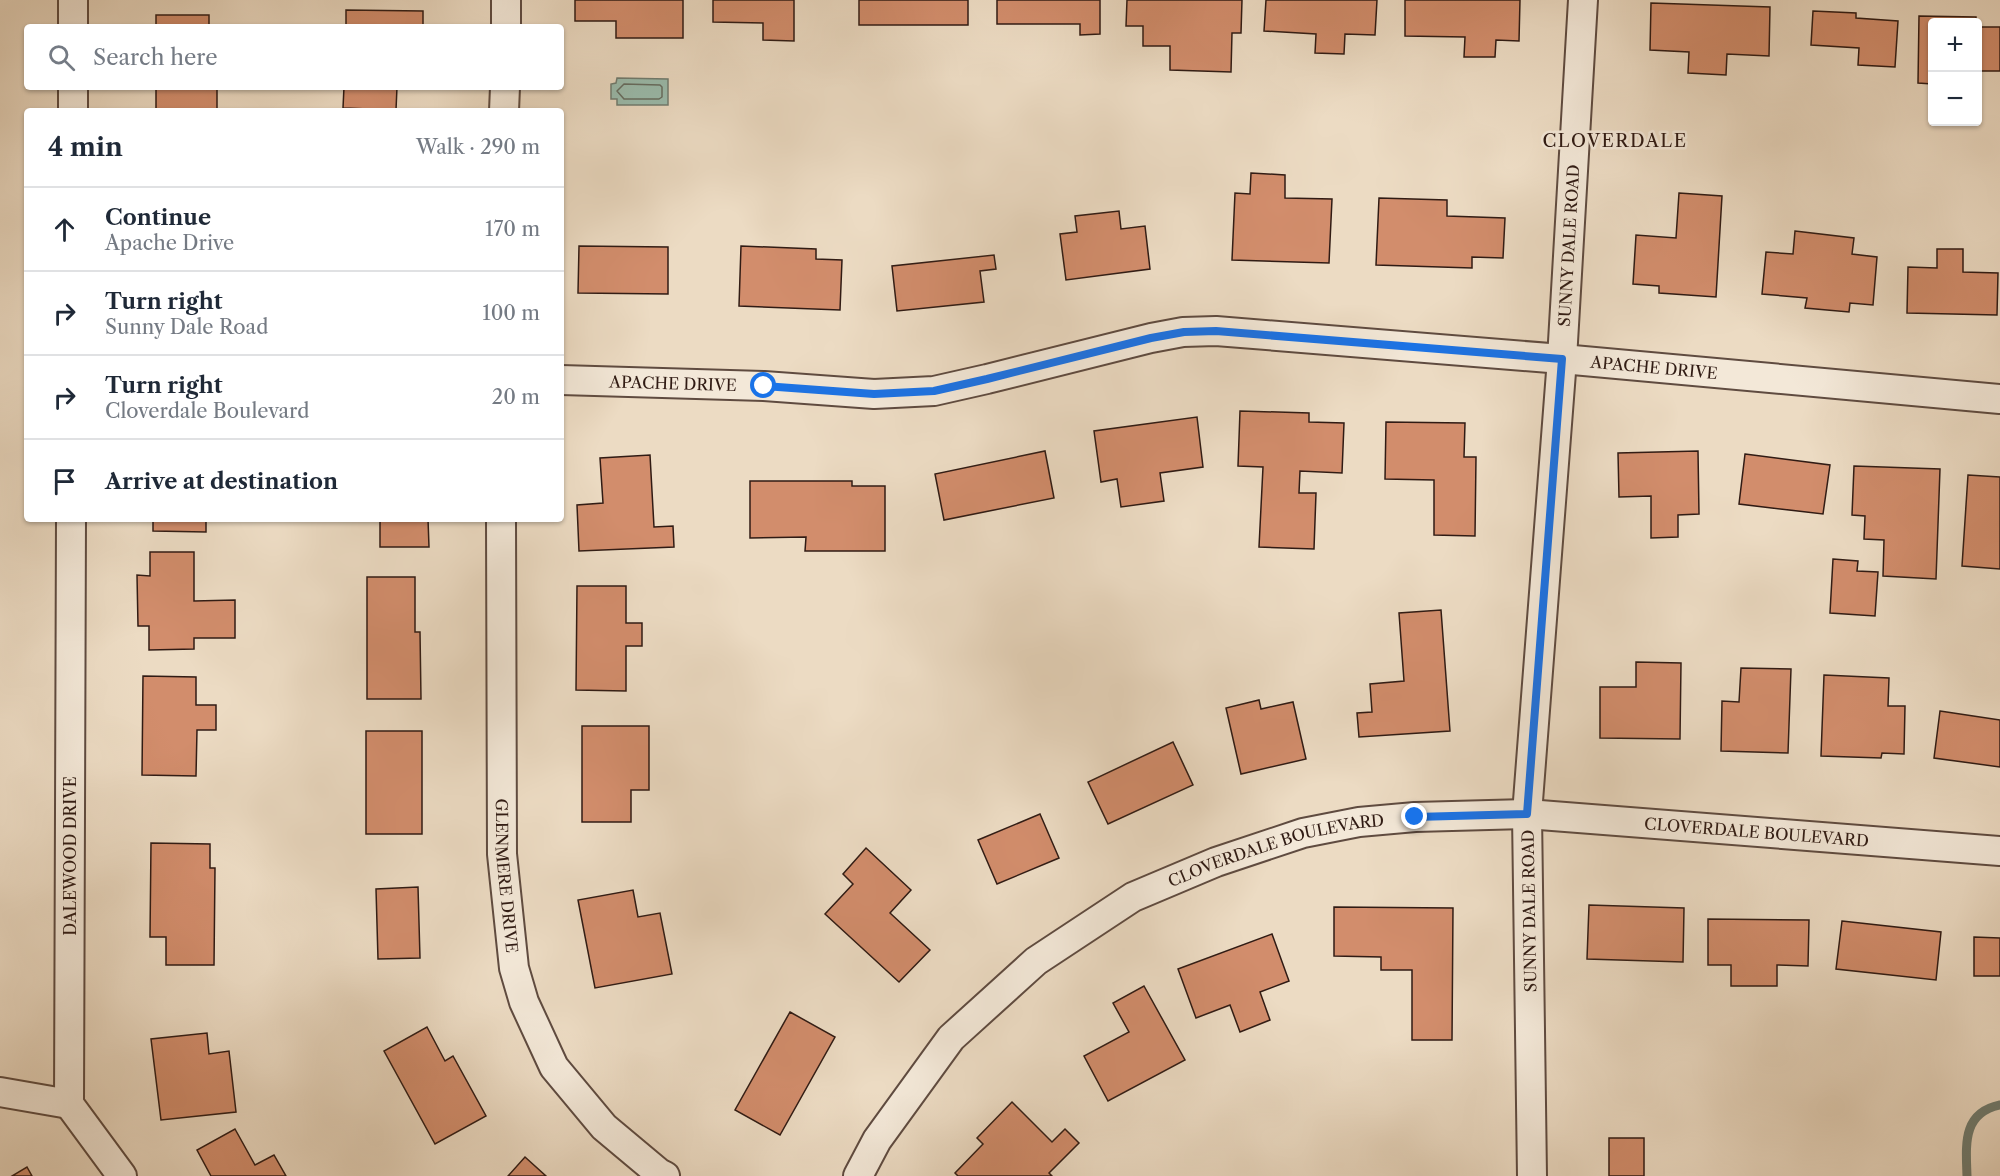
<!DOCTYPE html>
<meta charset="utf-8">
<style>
:root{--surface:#fff;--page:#f6f6f7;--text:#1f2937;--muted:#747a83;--line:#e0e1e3}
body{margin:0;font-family:"Libre Caslon Text",serif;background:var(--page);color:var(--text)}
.controls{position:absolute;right:18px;top:18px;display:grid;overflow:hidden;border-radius:6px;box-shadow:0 2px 4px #0004}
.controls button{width:54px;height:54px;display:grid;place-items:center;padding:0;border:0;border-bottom:2px solid var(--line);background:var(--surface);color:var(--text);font:30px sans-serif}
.stop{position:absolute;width:18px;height:18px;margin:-14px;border:4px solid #1a73e8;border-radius:50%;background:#fff}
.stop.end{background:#1a73e8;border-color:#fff;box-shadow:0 2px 6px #0008}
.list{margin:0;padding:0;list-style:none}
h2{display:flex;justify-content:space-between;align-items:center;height:78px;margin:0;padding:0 24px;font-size:26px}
h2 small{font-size:20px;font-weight:400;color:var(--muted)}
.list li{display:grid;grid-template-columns:39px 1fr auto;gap:18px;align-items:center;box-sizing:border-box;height:84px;padding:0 24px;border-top:2px solid var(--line)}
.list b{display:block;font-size:22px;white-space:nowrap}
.list p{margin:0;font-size:20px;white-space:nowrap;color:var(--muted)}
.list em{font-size:20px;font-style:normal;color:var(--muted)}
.icon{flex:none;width:33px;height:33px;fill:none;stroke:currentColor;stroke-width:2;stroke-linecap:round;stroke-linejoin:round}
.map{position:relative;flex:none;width:2000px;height:1176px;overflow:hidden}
.search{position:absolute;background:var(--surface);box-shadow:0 2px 4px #0004;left:24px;top:24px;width:540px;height:66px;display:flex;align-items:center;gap:15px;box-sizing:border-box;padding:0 21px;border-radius:6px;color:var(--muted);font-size:22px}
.panel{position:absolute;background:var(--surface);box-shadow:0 2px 4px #0004;left:24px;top:108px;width:540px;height:414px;border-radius:6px}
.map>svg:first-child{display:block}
.water{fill:#9abcad;stroke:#707c70;stroke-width:1.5}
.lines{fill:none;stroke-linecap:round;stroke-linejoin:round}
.shore{stroke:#656c60;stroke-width:1.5}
.stream{stroke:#707c70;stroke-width:9}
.building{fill:#d28d6c;stroke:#301b14;stroke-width:1.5}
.minor-casing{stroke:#5f4b40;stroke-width:32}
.minor{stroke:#f3e8d8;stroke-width:28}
.route{stroke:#1a73e8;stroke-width:8}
.labels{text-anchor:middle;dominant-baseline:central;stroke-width:5;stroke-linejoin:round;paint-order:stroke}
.street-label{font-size:16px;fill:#301b14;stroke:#f3e8d8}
.neighbourhood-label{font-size:18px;letter-spacing:1.5px;fill:#301b14;stroke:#f3e8d8}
</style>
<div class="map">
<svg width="2000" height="1176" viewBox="0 0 2000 1176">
<rect width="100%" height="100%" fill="#ecdbc3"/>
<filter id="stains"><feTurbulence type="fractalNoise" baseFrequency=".00333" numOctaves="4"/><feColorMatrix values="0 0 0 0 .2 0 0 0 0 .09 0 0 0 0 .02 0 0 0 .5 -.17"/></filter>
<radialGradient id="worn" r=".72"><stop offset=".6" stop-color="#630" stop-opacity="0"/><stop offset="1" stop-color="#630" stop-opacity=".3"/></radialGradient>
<!-- water -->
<path class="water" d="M617 78 668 79V105H617V99H611V84L616 83Z"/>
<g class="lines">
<!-- shore -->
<path class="shore" d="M624 84 660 85 662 87V97L659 99H624L617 91Z"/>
<!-- stream -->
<path class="stream" d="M1967 1176C1966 1145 1962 1113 2000 1105"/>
</g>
<!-- building -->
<g class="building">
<path d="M575 0H683V38H616V21H575Z"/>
<path d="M713 0H794V41L763 40V23L713 22Z"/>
<rect x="859" y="0" width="109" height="25"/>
<path d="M997 0H1100V34L1080 35V24H997Z"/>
<path d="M1127 0H1242L1241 33H1232L1231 72 1170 70V46H1143V26H1126Z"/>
<path d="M1266 0H1377L1375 35 1345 34 1344 54 1315 53 1316 34 1264 31Z"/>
<path d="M1405 0H1520L1519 41 1496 40 1495 57H1464L1465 37 1405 36Z"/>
<path d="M1651 3 1770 7 1769 56 1727 54 1726 75 1688 73 1689 52 1650 50Z"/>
<path d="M346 10 423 11V27H346Z"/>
<path d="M1813 11 1856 13V18L1898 21 1895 67 1858 65 1859 48 1811 45Z"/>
<rect x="156" y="15" width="53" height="12"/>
<path d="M1919 16 1976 17V22H1932V84L1918 83Z"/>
<rect x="1978" y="27" width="22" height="44"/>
<rect x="156" y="87" width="61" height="24"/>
<path d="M344 87H397L396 110 343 108Z"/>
<path d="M1251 173 1285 175V198L1332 199 1329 263 1232 260 1235 193 1250 194Z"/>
<path d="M1679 193 1722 196 1716 297 1659 293V286L1633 284 1636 235 1676 238Z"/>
<path d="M1379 198 1447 200V216L1505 218 1503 258 1472 257V268L1376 265Z"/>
<path d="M1119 211 1121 229 1145 226 1150 269 1066 280 1060 234 1077 232 1075 216Z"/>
<path d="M1795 231 1854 238 1852 254 1877 257 1873 305 1850 303 1849 312 1805 308 1807 298 1762 294 1766 252 1793 254Z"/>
<path d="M579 246 668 247V294L578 293Z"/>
<path d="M741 246 816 249V259L842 260 840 310 739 306Z"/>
<path d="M1937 249H1963V272L1998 273 1997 315 1907 313 1908 267 1937 268Z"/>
<path d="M994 255 996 269 980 271 984 302 897 311 892 266Z"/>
<path d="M1240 411 1309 413V422L1344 423 1342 473 1300 471 1299 493H1316L1314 549 1259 547 1263 467 1238 466Z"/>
<path d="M1197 417 1203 467 1160 473 1164 501 1121 507 1117 479 1101 482 1094 431Z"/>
<path d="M1386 422 1465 423 1464 457H1476L1475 536 1434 535V480L1385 479Z"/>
<path d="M1045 451 1054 498 944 520 935 474Z"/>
<path d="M1698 451 1699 514 1678 515V537L1651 538V496L1619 497 1618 453Z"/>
<path d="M1745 454 1830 465 1823 514 1739 504Z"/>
<path d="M650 455 654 527 673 526 674 547 579 551 577 505 603 503 600 458Z"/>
<path d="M1854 466 1940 469 1936 579 1883 576 1884 540 1864 539 1865 516 1852 515Z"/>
<path d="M1968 475 2000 477V569L1962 566Z"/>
<path d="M750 481H852V486H885V551H805L806 537 750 538Z"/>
<path d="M153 519H206V532L153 531Z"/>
<path d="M380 519H428L429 547H380Z"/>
<path d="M150 552H194V601L235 600V638H194V649L149 650V626H138L137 575 150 576Z"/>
<path d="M1833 559 1858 561 1857 571 1878 572 1875 616 1830 613Z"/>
<path d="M367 577H415V632H420L421 699H367Z"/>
<path d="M577 586H626V623H642V646H626V691L576 690Z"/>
<path d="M1441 610 1450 731 1359 737 1357 713 1372 712 1370 684 1404 681 1399 613Z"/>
<path d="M1636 662 1681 663 1680 739 1600 738V687H1636Z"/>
<path d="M1741 668 1791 669 1788 753 1721 751 1722 701 1739 702Z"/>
<path d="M1824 675 1889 678 1888 706H1905L1904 754 1882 753 1881 758 1821 756Z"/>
<path d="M143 676 196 677V705H216V730H197L196 776 142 775Z"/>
<path d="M1259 700 1261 709 1293 702 1306 759 1241 774 1226 708Z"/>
<path d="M1940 711 2000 720V767L1934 758Z"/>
<path d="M582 726H649V790H631V822H582Z"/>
<rect x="366" y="731" width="56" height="103"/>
<path d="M1173 742 1193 785 1108 824 1088 782Z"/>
<path d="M1040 814 1059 858 997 884 978 840Z"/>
<path d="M151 843 210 844V868H215L214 965H166V937H150Z"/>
<path d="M866 848 911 890 890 913 930 950 899 982 825 914 853 884 843 874Z"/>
<path d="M418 887 420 958 378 959 376 889Z"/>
<path d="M633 890 638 917 660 913 672 974 595 988 578 900Z"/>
<path d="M1589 905 1684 908 1683 962 1587 959Z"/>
<path d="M1334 907 1453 908 1452 1040H1412V970H1381V957L1334 956Z"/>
<path d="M1708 919 1809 920 1808 966 1777 965V986H1731V965H1708Z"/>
<path d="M1842 921 1941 932 1936 980 1836 969Z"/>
<path d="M1272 934 1289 981 1260 992 1270 1020 1240 1032 1230 1005 1196 1018 1178 969Z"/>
<path d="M1974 937 2000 938V976H1974Z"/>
<path d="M1144 986 1185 1060 1108 1101 1084 1056 1129 1032 1113 1003Z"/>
<path d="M790 1012 835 1037 780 1135 735 1110Z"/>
<path d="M427 1027 445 1061 453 1056 486 1116 435 1144 384 1051Z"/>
<path d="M207 1033 209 1054 229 1051 236 1112 161 1120 151 1039Z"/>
<path d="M1012 1102 1052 1142 1065 1129 1079 1143 1049 1173 1052 1176H958L955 1173 983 1144 977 1138Z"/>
<path d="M235 1129 255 1165 274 1155 286 1176H211L197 1150Z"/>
<rect x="1609" y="1138" width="35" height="38"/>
<path d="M525 1157 546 1176H508Z"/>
<path d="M27 1167 32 1176H12Z"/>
</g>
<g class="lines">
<defs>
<g id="minor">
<path d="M73 27V0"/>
<path d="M506 27V0"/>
<path d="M73 111V87"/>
<path d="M504 111 505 87"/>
<path id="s1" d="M561 380 764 386 874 394 934 391 987 379 1151 338 1183 332 1216 331 1562 359 2000 399"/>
<path d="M71 519 69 1104 122 1176"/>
<path id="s2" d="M501 519 502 854 514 968 524 1002 554 1067 604 1127 659 1173 665 1176"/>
<path d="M0 1092 69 1104"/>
<path id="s3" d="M858 1176 877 1140 951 1038 1036 961 1133 897 1216 862 1303 833 1359 822 1415 817 1527 814 2000 851"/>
<path id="s4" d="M1532 1176 1527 814 1562 359 1583 0"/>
</g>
</defs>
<!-- minor casing -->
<use href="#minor" class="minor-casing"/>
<!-- minor -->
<use href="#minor" class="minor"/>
</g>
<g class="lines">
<!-- route -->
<path class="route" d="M764 386 874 394 934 391 987 379 1151 338 1184 332 1216 331 1562 359 1527 814 1415 817"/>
</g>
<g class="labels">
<!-- street labels -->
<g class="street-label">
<text stroke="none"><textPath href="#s4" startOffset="932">SUNNY DALE ROAD</textPath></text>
<text stroke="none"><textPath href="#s1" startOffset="1102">APACHE DRIVE</textPath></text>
<text stroke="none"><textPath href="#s1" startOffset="112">APACHE DRIVE</textPath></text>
<text stroke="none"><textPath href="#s3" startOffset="1035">CLOVERDALE BOULEVARD</textPath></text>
<text stroke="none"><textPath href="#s3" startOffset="549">CLOVERDALE BOULEVARD</textPath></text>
<text transform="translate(70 856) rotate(-90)">DALEWOOD DRIVE</text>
<text stroke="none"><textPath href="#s2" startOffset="357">GLENMERE DRIVE</textPath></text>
<text transform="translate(1529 911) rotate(-91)">SUNNY DALE ROAD</text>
</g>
<!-- neighbourhood labels -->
<g class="neighbourhood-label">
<text x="1615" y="141">CLOVERDALE</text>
</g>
</g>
<rect width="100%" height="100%" filter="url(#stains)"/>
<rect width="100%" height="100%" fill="url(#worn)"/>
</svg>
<div class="controls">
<button>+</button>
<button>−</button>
</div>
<div class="stop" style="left:764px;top:386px"></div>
<div class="stop end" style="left:1415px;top:817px"></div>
<div class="search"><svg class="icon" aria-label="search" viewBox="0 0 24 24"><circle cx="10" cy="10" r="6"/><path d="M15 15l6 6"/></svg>Search here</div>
<section class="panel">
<h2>4 min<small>Walk · 290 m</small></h2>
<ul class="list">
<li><svg class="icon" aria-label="ahead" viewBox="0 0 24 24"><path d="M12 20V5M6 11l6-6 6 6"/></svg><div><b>Continue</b><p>Apache Drive</p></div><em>170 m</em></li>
<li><svg class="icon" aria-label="right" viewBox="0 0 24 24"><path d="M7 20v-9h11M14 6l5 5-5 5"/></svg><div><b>Turn right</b><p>Sunny Dale Road</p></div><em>100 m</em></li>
<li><svg class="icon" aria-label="right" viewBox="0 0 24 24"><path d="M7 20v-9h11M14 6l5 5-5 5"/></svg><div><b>Turn right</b><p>Cloverdale Boulevard</p></div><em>20 m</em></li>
<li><svg class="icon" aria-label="arrive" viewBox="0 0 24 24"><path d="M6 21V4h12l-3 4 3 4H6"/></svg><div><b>Arrive at destination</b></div></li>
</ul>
</section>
</div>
